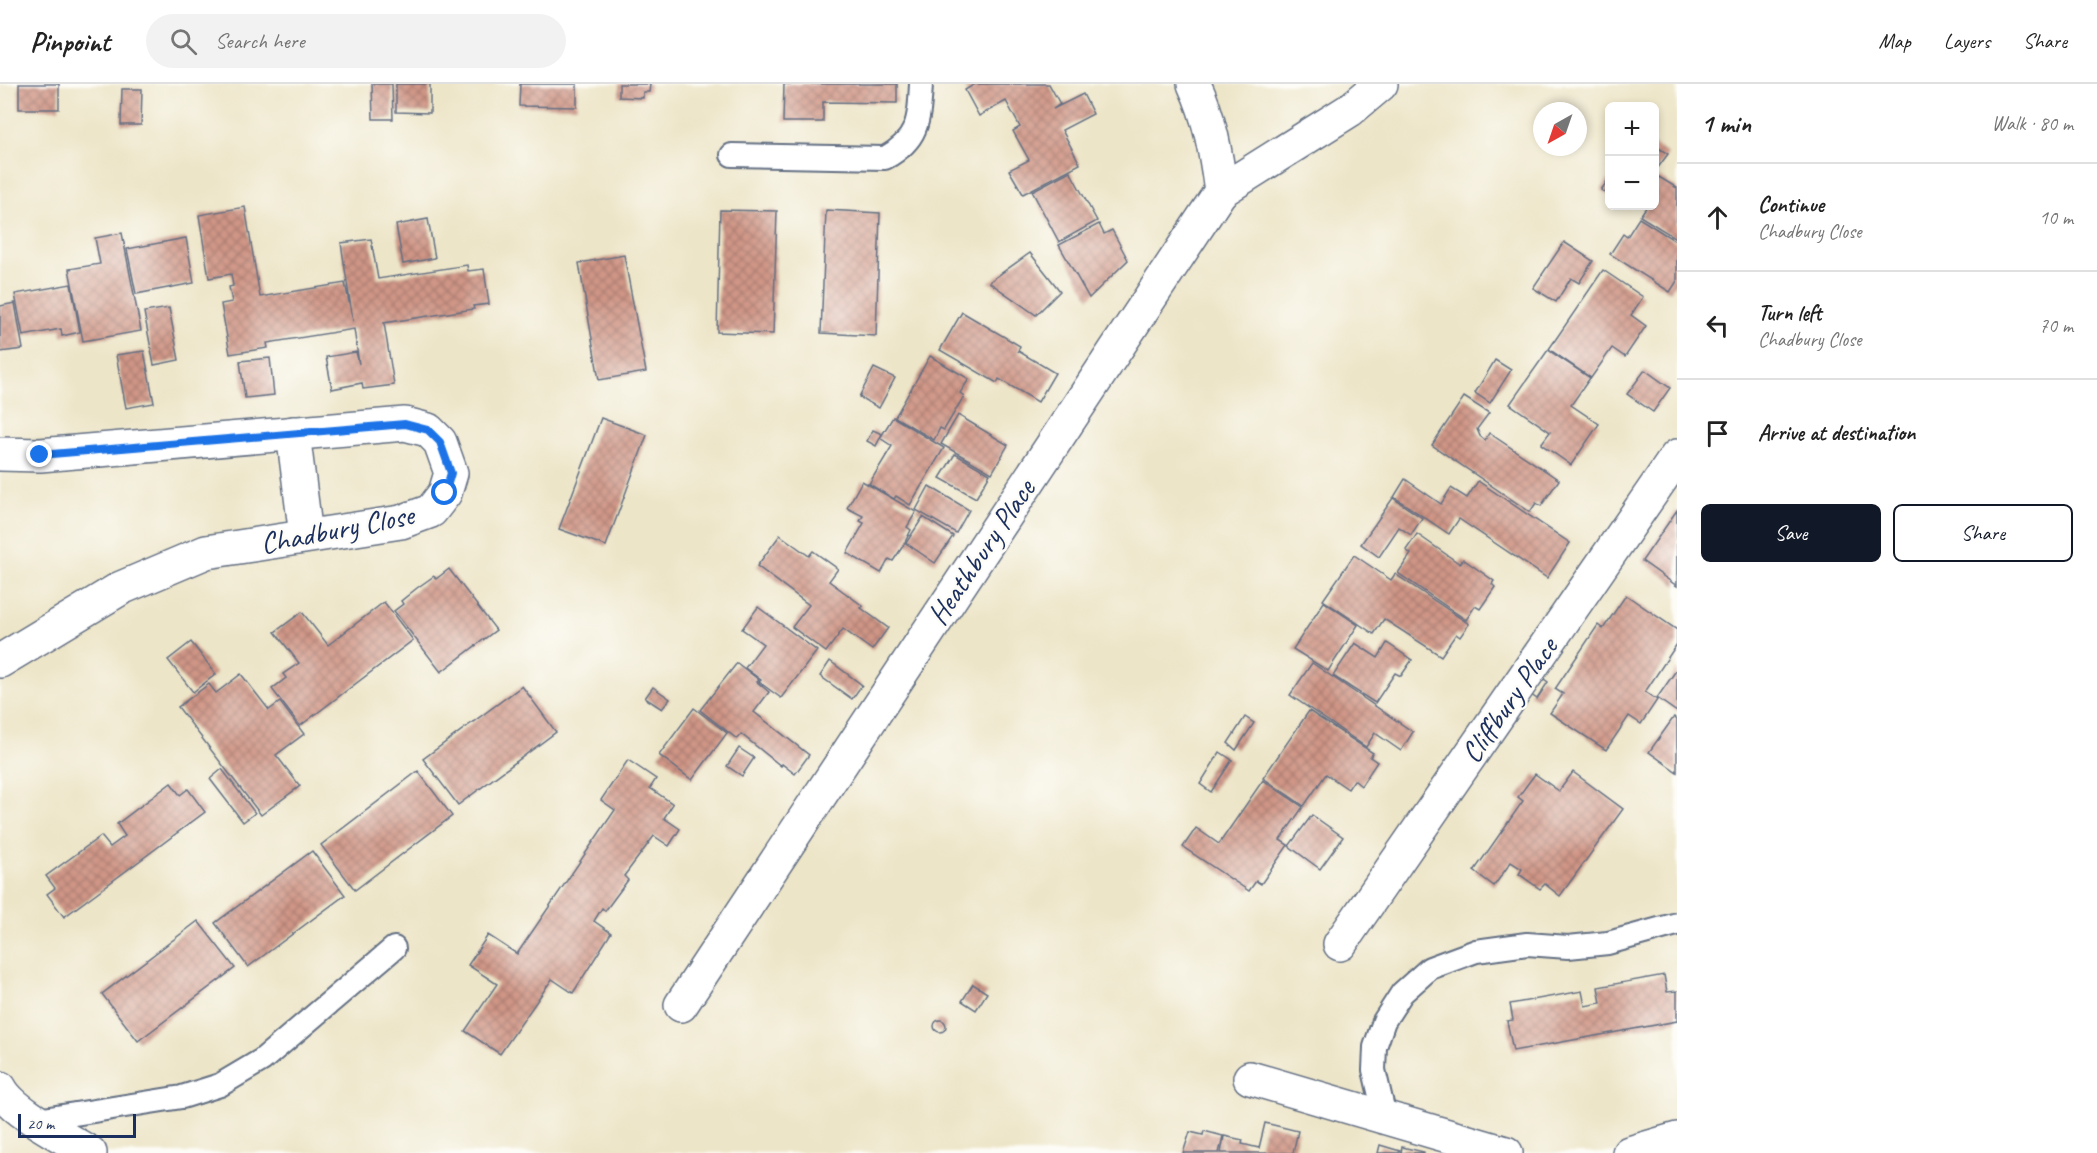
<!DOCTYPE html>
<meta charset="utf-8">
<style>
:root{--surface:#fff;--page:#f2f2f2;--text:#222;--muted:#767676;--line:#e0e0e0;--accent:#111827}
body{margin:0;font-family:Caveat,sans-serif;background:var(--page);color:var(--text)}
.controls{position:absolute;right:18px;top:18px;display:grid;overflow:hidden;border-radius:9px;box-shadow:0 3px 9px #0003}
.controls button{width:54px;height:54px;display:grid;place-items:center;padding:0;border:0;border-bottom:2px solid var(--line);background:var(--surface);color:var(--text);font:30px sans-serif}
.compass{position:absolute;left:1533px;top:18px;width:54px;height:54px;border-radius:50%;background:var(--surface);box-shadow:0 3px 9px #0003;rotate:220deg}
.scale{position:absolute;left:18px;bottom:15px;width:118px;box-sizing:border-box;padding-left:6px;border:3px solid #1b2f5e;border-top:0;font-size:16px;line-height:21px;white-space:nowrap;color:#1b2f5e;-webkit-text-stroke:4px #fdfcf7;paint-order:stroke}
.stop{position:absolute;width:18px;height:18px;margin:-14px;border:4px solid #1a73e8;border-radius:50%;background:#fff}
.stop.end{background:#1a73e8;border-color:#fff;box-shadow:0 2px 6px #0008}
.list{margin:0;padding:0;list-style:none}
h2{display:flex;justify-content:space-between;align-items:center;height:78px;margin:0;padding:0 24px;font-size:26px}
h2 small{font-size:20px;font-weight:400;color:var(--muted)}
.list li{display:grid;grid-template-columns:39px 1fr auto;gap:18px;align-items:center;box-sizing:border-box;height:108px;padding:0 24px;border-top:2px solid var(--line)}
.list b{display:block;font-size:22px;white-space:nowrap}
.list p{margin:0;font-size:20px;white-space:nowrap;color:var(--muted)}
.list em{font-size:20px;font-style:normal;color:var(--muted)}
.actions{display:flex;gap:12px;padding:18px 24px}
.actions a{flex:1;padding:14px 0;border:2px solid var(--accent);border-radius:9px;text-align:center;font-size:21px;color:var(--accent)}
.actions .main{background:var(--accent);color:#fff}
.icon{flex:none;width:33px;height:33px;fill:none;stroke:currentColor;stroke-width:2;stroke-linecap:round;stroke-linejoin:round}
.map{position:relative;flex:none;width:1677px;height:1069px;overflow:hidden}
header{display:flex;align-items:center;gap:36px;box-sizing:border-box;height:84px;padding:0 30px;background:var(--surface);border-bottom:2px solid var(--line)}
header strong{font-size:28px}
nav{display:flex;gap:33px;margin-inline-start:auto;font-size:21px}
.search{width:420px;height:54px;background:var(--page);display:flex;align-items:center;gap:15px;box-sizing:border-box;padding:0 21px;border-radius:33px;color:var(--muted);font-size:22px}
main{display:flex}
aside{flex:1;background:var(--surface)}
.map>svg:first-child{display:block}
.building{fill:url(#building-cross-hatch)}
.lines{fill:none;stroke-linecap:round;stroke-linejoin:round}
.service-casing{stroke:#646f83;stroke-width:26}
.minor-casing{stroke:#646f83;stroke-width:36}
.service{stroke:#fff;stroke-width:22}
.minor{stroke:#fff;stroke-width:33}
.route{stroke:#1a73e8;stroke-width:8}
.labels{text-anchor:middle;dominant-baseline:central;stroke-width:5;stroke-linejoin:round;paint-order:stroke}
.street-label{font-size:30px;fill:#1b2f5e;stroke:#fdfcf7}
</style>
<header>
<strong>Pinpoint</strong>
<div class="search"><svg class="icon" aria-label="search" viewBox="0 0 24 24"><circle cx="10" cy="10" r="6"/><path d="M15 15l6 6"/></svg>Search here</div>
<nav><a>Map</a><a>Layers</a><a>Share</a></nav>
</header>
<main>
<div class="map">
<svg width="1677" height="1069" viewBox="0 0 1677 1069">
<defs>
<pattern id="building-cross-hatch" width="8" height="8" patternUnits="userSpaceOnUse" patternTransform="scale(1.5)"><rect width="8" height="8" fill="#d09686"/><path d="M0 0l8 8M0 8l8-8" fill="none" stroke="#a87b71"/></pattern>
</defs>
<rect width="100%" height="100%" fill="#fdfcf7"/>
<filter id="ink" filterUnits="userSpaceOnUse"><feTurbulence type="fractalNoise" baseFrequency=".0167" numOctaves="2"/><feDisplacementMap in="SourceGraphic" scale="12" xChannelSelector="R" yChannelSelector="G"/><feConvolveMatrix kernelMatrix="1 2 1 2 8 2 1 2 1" color-interpolation-filters="sRGB"/></filter>
<filter id="wash" filterUnits="userSpaceOnUse"><feTurbulence type="fractalNoise" baseFrequency=".008" numOctaves="4" result="noise"/><feDisplacementMap in="SourceGraphic" scale="24" xChannelSelector="R" yChannelSelector="G"/><feGaussianBlur stdDeviation="1.35" result="paint"/><feColorMatrix in="noise" values="0 0 0 0 0 0 0 0 0 0 0 0 0 0 0 0 0 1.4 0 .05"/><feComposite in="paint" operator="in"/></filter>
<g filter="url(#wash)">
<rect width="100%" height="100%" fill="#ede5c8"/>
<g id="blocks">
<!-- building -->
<g class="building">
<rect x="19" y="0" width="40" height="25"/>
<path d="M372 0H392L393 35H373Z"/>
<path d="M396 0H430V29L396 28Z"/>
<path d="M520 0H577V23L519 22Z"/>
<path d="M619 0H650L649 8H643V14L619 13Z"/>
<path d="M784 0H897V19L823 18V38H783Z"/>
<path d="M975 0H1049L1060 20 1053 25 1083 10 1093 30 1062 46 1080 80 1023 110 1009 86 1029 76 1013 47 1020 43 1006 17 979 32 965 6Z"/>
<path d="M122 5H142L141 41H121Z"/>
<path d="M1654 61 1668 70 1654 89Z"/>
<path d="M1070 87 1097 137 1059 158 1032 107Z"/>
<path d="M1610 93V112L1601 106Z"/>
<path d="M1659 93 1677 104V155L1640 132 1647 122H1654V100Z"/>
<path d="M245 123 260 213 345 199 353 237 341 159 371 155 378 195 467 181 468 187 484 185 489 220 473 222 474 225 384 239 394 301 363 305 362 299 332 305 326 273 356 268 359 280 354 245 267 259 268 264 230 270 221 220 232 218 229 203 233 202 231 190 209 194 199 131Z"/>
<path d="M720 126 777 127 773 250 717 248Z"/>
<path d="M826 126 880 129 876 252 821 249Z"/>
<path d="M1639 134 1677 158V197L1670 208 1610 170 1623 150 1627 153Z"/>
<path d="M428 135 435 174 403 180 396 141Z"/>
<path d="M1099 140 1104 150 1112 146 1128 176 1089 214 1059 161Z"/>
<path d="M122 149 141 247 83 257 69 185 100 180 95 154Z"/>
<path d="M186 154 194 199 136 210 127 165Z"/>
<path d="M1564 158 1593 177 1579 199 1571 194 1556 218 1533 204Z"/>
<path d="M1030 169 1060 207 1036 231 989 198Z"/>
<path d="M624 171 646 288 599 296 579 179Z"/>
<path d="M1603 186 1643 213 1631 231 1646 242 1625 273 1612 264 1591 294 1549 265Z"/>
<path d="M71 200 80 248 62 252 61 245 23 252 15 210Z"/>
<path d="M15 219 23 265 0 268V222Z"/>
<path d="M169 224 179 276 154 281 144 228Z"/>
<path d="M962 228 1020 262 1018 267 1055 289 1038 318 999 295 997 299 940 266Z"/>
<path d="M1548 266 1590 294 1571 321 1599 340 1571 381 1541 360 1550 348 1510 320Z"/>
<path d="M144 267 154 319 126 324 116 271Z"/>
<path d="M930 272 969 295 960 309 964 312 944 346 940 344 934 356 895 333Z"/>
<path d="M270 274 274 311 245 314 240 277Z"/>
<path d="M1495 276 1511 286 1490 319 1475 309Z"/>
<path d="M874 284 895 294 879 324 859 313Z"/>
<path d="M1645 286 1670 304 1653 328 1627 310Z"/>
<path d="M1464 313 1489 329 1477 345 1480 352 1485 356 1489 349 1559 396 1541 422 1536 419 1530 428 1432 361Z"/>
<path d="M958 331 1008 361 992 389 941 360Z"/>
<path d="M893 333 944 364 910 421 896 412 894 415 869 400 892 362 880 354Z"/>
<path d="M601 334 647 351 606 462 559 445Z"/>
<path d="M873 346 882 350 876 362 867 357Z"/>
<path d="M955 370 990 390 976 414 940 394Z"/>
<path d="M1405 395 1441 420 1451 404 1467 414 1478 397 1570 459 1547 494 1459 435 1449 450 1394 413Z"/>
<path d="M862 397 916 428 907 443 911 446 903 462 893 477 889 475 881 489 847 469 864 439 860 437 863 432 847 424Z"/>
<path d="M929 402 969 426 956 449 916 426Z"/>
<path d="M1393 414 1422 434 1411 451 1399 443 1379 473 1361 460Z"/>
<path d="M1677 426V502L1642 477Z"/>
<path d="M923 433 953 452 935 479 906 459Z"/>
<path d="M1417 450 1460 480 1463 475 1494 497 1492 500 1495 503 1480 525 1475 522 1466 536 1398 489 1411 470 1406 466Z"/>
<path d="M780 451 809 472 813 467 838 485 829 497 863 522 861 524 888 544 872 566 843 545 826 568 792 543 809 521 757 482Z"/>
<path d="M1354 471 1391 496 1395 490 1469 540 1460 553 1456 550 1441 572 1384 535 1374 550 1323 516Z"/>
<path d="M449 485 496 546 441 588 394 527 403 520 401 517 417 504 434 492 436 495Z"/>
<path d="M1626 511 1677 546V560L1645 608 1657 616 1641 640 1629 632 1606 666 1550 629 1563 610 1555 605 1598 541 1603 545Z"/>
<path d="M384 518 413 556 300 642 272 605 286 594 283 590 299 579 275 548 302 528 328 561Z"/>
<path d="M1324 518 1358 541 1328 587 1293 565Z"/>
<path d="M758 523 817 567 781 614 759 598 761 596 745 584 763 560 742 545Z"/>
<path d="M191 558 216 590 193 608 168 576Z"/>
<path d="M1355 559 1378 574 1387 559 1412 576 1401 592 1395 589 1375 619 1333 592Z"/>
<path d="M830 577 862 601 852 615 820 592Z"/>
<path d="M737 579 759 596 757 598 769 608 754 628 809 671 795 690 782 680 781 682 741 650 737 655 700 626Z"/>
<path d="M1312 579 1413 648 1401 667 1375 649 1366 663 1290 611Z"/>
<path d="M1677 585V628L1657 614Z"/>
<path d="M241 590 269 626 280 618 304 650 276 671 300 702 261 731 178 623 209 600 216 609Z"/>
<path d="M1541 593 1548 598 1537 615 1530 610Z"/>
<path d="M522 602 556 648 458 721 423 675Z"/>
<path d="M653 603 670 615 662 625 645 614Z"/>
<path d="M694 624 727 649 692 696 659 671Z"/>
<path d="M1309 627 1373 669 1370 673 1377 678 1361 702 1354 696 1348 705 1326 690 1304 722 1263 694Z"/>
<path d="M1245 633 1254 639 1236 666 1228 659Z"/>
<path d="M1674 633 1677 636V688L1649 668Z"/>
<path d="M739 664 754 674 742 692 727 682Z"/>
<path d="M1220 668 1232 676 1211 708 1200 700Z"/>
<path d="M628 676 656 695 650 704 673 720 664 734 680 745 669 762 654 752 624 792 628 796 605 827 602 824 594 837 611 849 573 909 552 895 500 970 465 947 497 900 468 881 488 851 517 870 615 726 601 716Z"/>
<path d="M222 685 255 729 243 738 210 695Z"/>
<path d="M418 687 452 732 355 806 321 761Z"/>
<path d="M1573 688 1623 725 1560 812 1545 800 1540 805 1519 790 1522 785 1511 778 1494 802 1474 787 1523 717 1518 713 1535 690 1559 707Z"/>
<path d="M1263 696 1303 723 1280 756 1288 761 1261 800 1256 797 1249 807 1183 763 1196 744 1219 760Z"/>
<path d="M171 699 180 711 188 705 205 728 64 833 47 810 55 804 46 792 101 752 110 763 125 752 117 740Z"/>
<path d="M1312 731 1343 753 1320 785 1289 762Z"/>
<path d="M312 767 345 811 248 883 215 839Z"/>
<path d="M198 837 235 884 138 957 102 910Z"/>
<path d="M1664 891 1667 908 1677 907V937L1513 967 1507 937 1513 936 1510 920 1582 907 1585 922 1601 919 1598 903Z"/>
<path d="M973 900 987 909 976 926 962 917Z"/>
<circle cx="940" cy="942" r="6"/>
<path d="M1265 1039 1298 1047 1293 1069H1221L1224 1052 1243 1056 1242 1060 1259 1064Z"/>
<path d="M1204 1047 1223 1052 1219 1069H1183L1190 1048 1203 1051Z"/>
<path d="M1380 1061 1400 1067 1399 1069H1378Z"/>
<path d="M1402 1063 1424 1068V1069H1401Z"/>
</g>
</g>
</g>
<g filter="url(#ink)">
<use href="#blocks" fill-opacity="0" stroke="#646f83" stroke-width="1.5"/>
<g class="lines">
<defs>
<g id="service">
<path d="M732 71 885 74C919 55 919 36 921 0"/>
<path d="M1385 1033 1374 986 1375 963 1384 937 1402 909 1430 884 1476 867 1527 860 1568 863 1608 859 1677 840"/>
<path d="M37 1036 182 1013 220 1001 262 976 394 864"/>
</g>
<g id="minor">
<path d="M1221 107 1350 26 1381 0"/>
<path d="M293 349 306 452"/>
<path d="M0 370 40 371 405 340 428 346 440 358 451 389 445 409 431 427 401 438 206 468 121 504 0 577"/>
<path d="M1340 860 1677 372"/>
<path d="M681 921 1221 107C1216 70 1210 34 1194 0"/>
<path d="M1250 994 1506 1069"/>
<path d="M0 1004C12 1028 66 1054 90 1069"/>
<path d="M1629 1069 1677 1055"/>
</g>
</defs>
<!-- service casing -->
<use href="#service" class="service-casing"/>
<!-- minor casing -->
<use href="#minor" class="minor-casing"/>
<!-- service -->
<use href="#service" class="service"/>
<!-- minor -->
<use href="#minor" class="minor"/>
</g>
</g>
<g class="lines" filter="url(#ink)">
<!-- route -->
<path class="route" d="M40 371 405 340 428 346 440 358 451 389 445 409"/>
</g>
<g class="labels">
<!-- street labels -->
<g class="street-label">
<text transform="translate(337 445) rotate(-11)">Chadbury Close</text>
<text transform="translate(981 468) rotate(-56)">Heathbury Place</text>
<text transform="translate(1509 616) rotate(-55)">Cliffbury Place</text>
</g>
</g>
</svg>
<div class="controls">
<button>+</button>
<button>−</button>
</div>
<svg class="compass" viewBox="-18 -18 36 36"><path d="M0-13l5 13h-10z" fill="#e53935"/><path d="M0 13l5-13h-10z" fill="#767676"/></svg>
<div class="scale">20 m</div>
<div class="stop" style="left:445px;top:409px"></div>
<div class="stop end" style="left:40px;top:371px"></div>
</div>
<aside>
<h2>1 min<small>Walk · 80 m</small></h2>
<ul class="list">
<li><svg class="icon" aria-label="ahead" viewBox="0 0 24 24"><path d="M12 20V5M6 11l6-6 6 6"/></svg><div><b>Continue</b><p>Chadbury Close</p></div><em>10 m</em></li>
<li><svg class="icon" aria-label="left" viewBox="0 0 24 24"><path d="M17 20v-9H6M10 6l-5 5 5 5"/></svg><div><b>Turn left</b><p>Chadbury Close</p></div><em>70 m</em></li>
<li><svg class="icon" aria-label="arrive" viewBox="0 0 24 24"><path d="M6 21V4h12l-3 4 3 4H6"/></svg><div><b>Arrive at destination</b></div></li>
</ul>
<div class="actions"><a class="main">Save</a><a>Share</a></div>
</aside>
</main>
